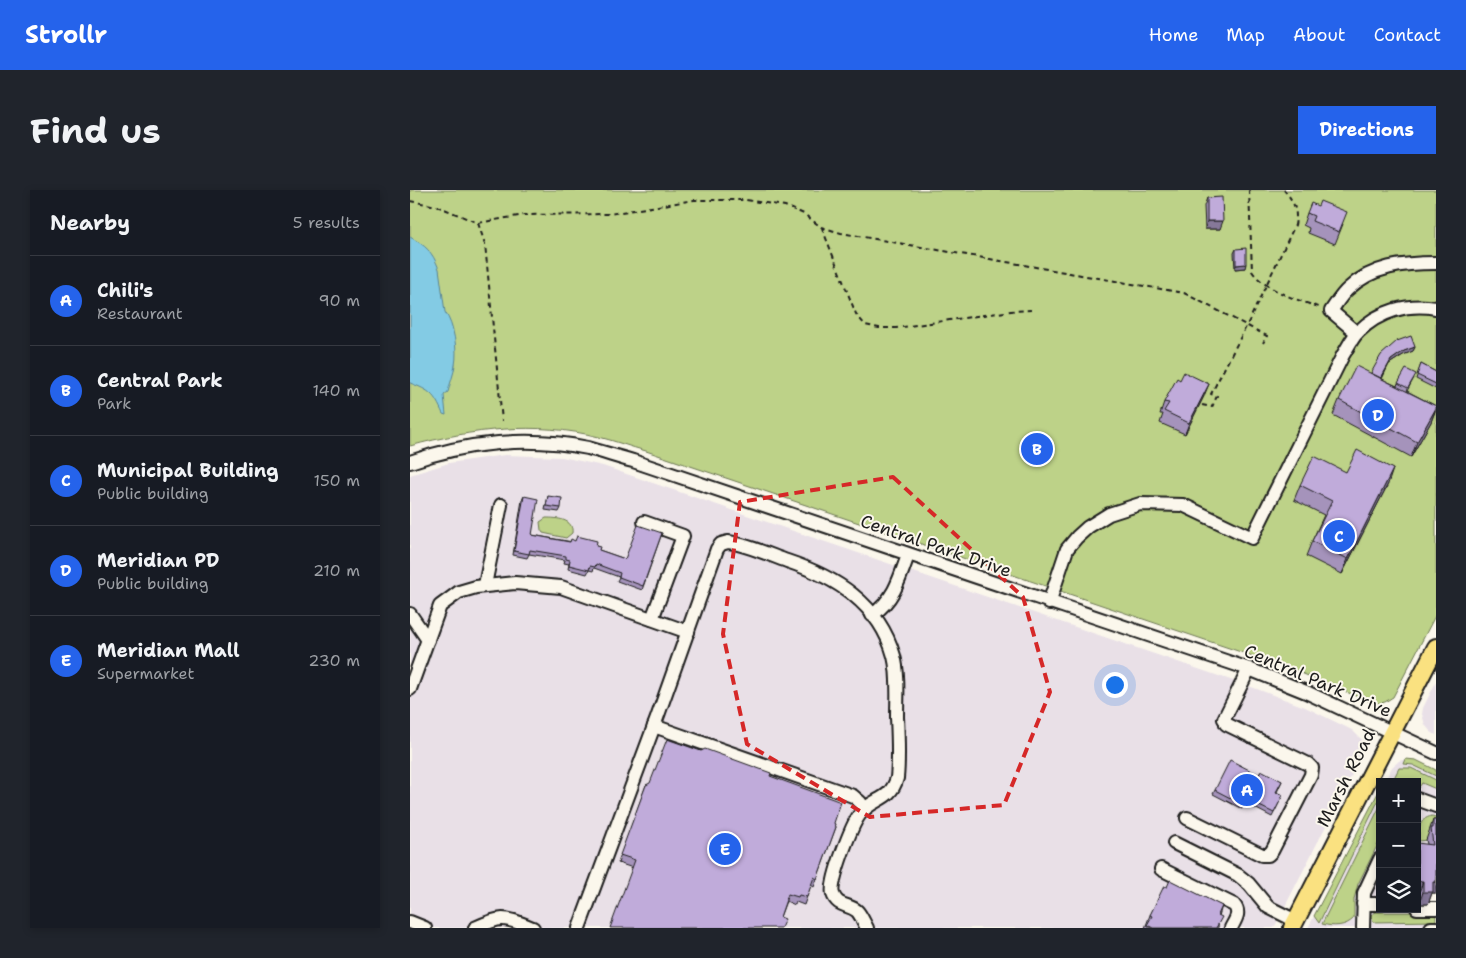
<!DOCTYPE html>
<meta charset="utf-8">
<style>
:root{--surface:#171b24;--page:#20242c;--text:#f1f3f6;--muted:#9ea1a6;--line:#363941;--accent:#2563eb}
body{margin:0;font-family:"Shantell Sans",sans-serif;background:var(--page);color:var(--text)}
.controls{position:absolute;right:15px;bottom:15px;display:grid;overflow:hidden;border-radius:0px;box-shadow:0 2px 8px #0003}
.controls button{width:45px;height:45px;display:grid;place-items:center;padding:0;border:0;border-bottom:1px solid var(--line);background:var(--surface);color:var(--text);font:25px sans-serif}
.you{position:absolute;left:704px;top:494px;width:18px;height:18px;margin:-12px;border:4px solid #fff;border-radius:50%;background:#1a73e8;box-shadow:0 0 0 8px #1a73e833}
.badge{display:grid;place-items:center;width:32px;height:32px;border-radius:50%;background:var(--accent);color:#fff;font-size:16px;font-weight:700}
.pin{position:absolute;translate:-50% -50%;border:2px solid #fff;box-shadow:0 1px 5px #0006}
.list{margin:0;padding:0;list-style:none}
h2{display:flex;justify-content:space-between;align-items:center;height:65px;margin:0;padding:0 20px;font-size:21px}
h2 small{font-size:16px;font-weight:400;color:var(--muted)}
.list li{display:grid;grid-template-columns:32px 1fr auto;gap:15px;align-items:center;box-sizing:border-box;height:90px;padding:0 20px;border-top:1px solid var(--line)}
.list b{display:block;font-size:19px;white-space:nowrap}
.list p{margin:0;font-size:16px;white-space:nowrap;color:var(--muted)}
.list em{font-size:16px;font-style:normal;color:var(--muted)}
.icon{flex:none;width:28px;height:28px;fill:none;stroke:currentColor;stroke-width:2;stroke-linecap:round;stroke-linejoin:round}
.map{position:relative;flex:none;width:1026px;height:738px;overflow:hidden;border-radius:0px}
header{display:flex;align-items:center;gap:30px;box-sizing:border-box;height:70px;padding:0 25px;background:var(--accent);color:#fff}
header strong{font-size:24px}
nav{display:flex;gap:28px;margin-inline-start:auto;font-size:18px}
.intro{display:flex;align-items:center;justify-content:space-between;box-sizing:border-box;height:120px;padding:0 30px}
h1{margin:0;font-size:35px}
.button{padding:12px 22px;border-radius:0px;background:var(--accent);color:#fff;font-size:18px;font-weight:700}
main{display:flex;gap:30px;padding:0 30px}
aside{flex:1;background:var(--surface);border-radius:0px;box-shadow:0 2px 8px #0003}
.map>svg:first-child{display:block}
.built{fill:#e9e0e7}
.green{fill:#bdd288;stroke:#6c7752}
.water{fill:#83cbe4;stroke:#5a8594}
.lines{fill:none;stroke-linecap:round;stroke-linejoin:round}
.minor-casing{stroke:#1c1c1c;stroke-width:16}
.major-casing{stroke:#1c1c1c;stroke-width:20}
.path{stroke:#1c1c1c;stroke-width:2;stroke-dasharray:5 4;stroke-linecap:butt}
.minor{stroke:#fbf7ec;stroke-width:12}
.major{stroke:#fae180;stroke-width:16}
.wall{fill:#a593bb;stroke:#1c1c1c}
.shaded-wall{fill:#867899;stroke:#1c1c1c}
.building{fill:#c0abda;stroke:#1c1c1c}
.marked{fill:none;stroke:#d62828;stroke-width:4;stroke-dasharray:10 6;stroke-linejoin:round}
.labels{text-anchor:middle;dominant-baseline:central;stroke-width:4;stroke-linejoin:round;paint-order:stroke}
.street-label{font-size:18px;fill:#1c1c1c;stroke:#fbf7ec}
</style>
<header>
<strong>Strollr</strong>
<nav><a>Home</a><a>Map</a><a>About</a><a>Contact</a></nav>
</header>
<div class="intro"><h1>Find us</h1><a class="button">Directions</a></div>
<main>
<aside>
<h2>Nearby<small>5 results</small></h2>
<ul class="list">
<li><span class="badge">A</span><div><b>Chili's</b><p>Restaurant</p></div><em>90 m</em></li>
<li><span class="badge">B</span><div><b>Central Park</b><p>Park</p></div><em>140 m</em></li>
<li><span class="badge">C</span><div><b>Municipal Building</b><p>Public building</p></div><em>150 m</em></li>
<li><span class="badge">D</span><div><b>Meridian PD</b><p>Public building</p></div><em>210 m</em></li>
<li><span class="badge">E</span><div><b>Meridian Mall</b><p>Supermarket</p></div><em>230 m</em></li>
</ul>
</aside>
<div class="map">
<svg width="1026" height="738" viewBox="0 0 1026 738">
<rect width="100%" height="100%" fill="#fbf7ec"/>
<filter id="ink" filterUnits="userSpaceOnUse"><feTurbulence type="fractalNoise" baseFrequency=".02" numOctaves="2"/><feDisplacementMap in="SourceGraphic" scale="10" xChannelSelector="R" yChannelSelector="G"/><feConvolveMatrix kernelMatrix="1 2 1 2 8 2 1 2 1" color-interpolation-filters="sRGB"/></filter>
<g filter="url(#ink)">
<!-- built -->
<g class="built">
<path d="M95 265 152 267 193 276 847 499 895 517 942 540 952 550 953 556 951 567 864 738H0V285L39 273Z"/>
<path d="M1026 492V545L1021 542 1015 535 1012 524 1013 518Z"/>
<path d="M996 569 1006 570 1026 580V738H898L970 599V719H1007V592H974L982 577 989 571Z"/>
</g>
<!-- green -->
<g class="green">
<path d="M0 0H1026V424L983 507 975 512 965 514 884 480 236 261C221 257 205 251 189 247 126 231 62 239 0 256Z"/>
<path d="M136 328C147 328 164 329 162 343L156 348 133 343 131 340 130 332Z"/>
<path d="M996 569 1006 570 1026 580V586L1003 575 994 574Z"/>
<path d="M989 578H1001L1026 590V599L1012 593 1007 600V592H982Z"/>
<path d="M970 599V607L909 733 904 726Z"/>
<path d="M970 616V650L948 694 944 709V728C936 737 923 737 912 734Z"/>
<path d="M1022 626 1026 627V642L1018 650 1009 651C1009 639 1008 629 1022 626Z"/>
<path d="M966 722H1026V731L964 732 961 727V725Z"/>
</g>
<!-- water -->
<path class="water" d="M0 47C16 56 22 61 29 79L35 122C44 135 48 160 45 175 44 184 40 193 38 202L34 205 36 225 33 224C24 204 21 201 0 193Z"/>
<g class="lines">
<defs>
<g id="minor">
<path d="M947 143 921 121C926 114 931 105 938 99 962 76 994 73 1026 73"/>
<path d="M0 272C57 252 119 246 178 258 193 262 208 267 223 271L839 479 896 502 1026 563"/>
<path d="M234 332 273 346 242 429"/>
<path d="M75 395 91 315"/>
<path d="M639 413 657 359 667 347 678 337 699 324 730 314 773 315 842 348 933 165C938 157 942 148 948 142 969 121 997 113 1026 118"/>
<path d="M0 424 18 450"/>
<path d="M462 425C484 410 490 388 498 365"/>
<path d="M0 499 30 416 49 402 66 397 105 393 151 397 278 442"/>
<path d="M814 529 839 479"/>
<path d="M244 536 443 606 450 612 455 619"/>
<path d="M1007 609 1026 616"/>
<path d="M777 628 852 665H858L862 661 901 585 902 578 898 574 816 534"/>
<path d="M764 653 828 685 839 694 858 717 886 731"/>
<path d="M751 679 824 715C831 723 825 730 821 738"/>
<path d="M1007 705H1009"/>
<path d="M1018 705H1026"/>
<path d="M953 714H970"/>
<path d="M1007 718H1026"/>
<path d="M0 732 15 738"/>
<path d="M65 738C93 725 94 727 123 738"/>
<path d="M169 738 247 528 307 359 311 354 318 352C335 354 360 365 377 371 425 387 469 413 484 466 489 485 487 507 487 527 488 547 489 568 487 588 480 612 463 607 450 624 442 634 419 693 423 704 427 717 439 714 447 721 451 725 454 733 457 738"/>
<path d="M953 738 954 703 970 669"/>
<path d="M1021 738H1026"/>
</g>
<path id="major" d="M882 738 1026 457"/>
</defs>
<!-- minor casing -->
<use href="#minor" class="minor-casing"/>
<!-- major casing -->
<use href="#major" class="major-casing"/>
<!-- path -->
<g class="path">
<path d="M839 0 842 81C853 99 889 111 909 117"/>
<path d="M0 11 27 16 68 33 114 25 199 24 284 10H336L375 16 394 24 411 37 431 43 774 103 857 146 853 153"/>
<path d="M68 33 75 54 92 231"/>
<path d="M412 38 446 124 455 135 469 138H486L601 121 621 120"/>
<path d="M792 215 802 217 807 206 801 204 838 133 885 35C888 21 884 11 874 0"/>
</g>
<!-- minor -->
<use href="#minor" class="minor"/>
<!-- major -->
<use href="#major" class="major"/>
</g>
<!-- wall -->
<g class="wall">
<path d="M797 8 810 39H795L794 16Z"/>
<path d="M897 23 933 34 925 54 898 43 899 38 893 35Z"/>
<path d="M826 59 835 78 825 79 824 63Z"/>
<path d="M1005 157 1003 161 993 165 979 174 972 189 987 196 988 193 1004 188 997 201 1026 216V219L1021 232 1001 267 923 225 929 210 961 183Z"/>
<path d="M1011 174 1026 182V199L1006 189Z"/>
<path d="M794 206 775 244 750 233 753 224H750L754 212Z"/>
<path d="M936 282 978 294 932 384 896 366 902 351 914 325 884 310 890 295Z"/>
<path d="M114 306 122 345 186 356 189 360 215 369 252 343 232 400 207 391 209 387 184 378 183 381 179 380 177 384 158 379 159 374 154 373 155 370 119 364 117 368 103 365 112 310Z"/>
<path d="M138 306 151 318 149 322 135 320Z"/>
<path d="M849 585 872 591 867 602 871 609 862 627 835 613 832 619 803 604 805 600Z"/>
<path d="M360 586 424 633 426 637 404 697 401 695 394 715 386 712 385 715 376 711 370 727 208 673 236 595Z"/>
<path d="M1023 630H1026V703H1022L1018 714H1009V703H1007L1017 654 1016 650Z"/>
<path d="M757 697 812 716 809 726 808 738H735L740 725Z"/>
</g>
<!-- shaded-wall -->
<g class="shaded-wall">
<path d="M797 31H813L810 39H795Z"/>
<path d="M836 74 835 78 825 79 826 75Z"/>
<path d="M1005 157 1003 161 993 165 979 174 969 193 981 170 994 161Z"/>
<path d="M799 194 794 206 775 244 779 233Z"/>
<path d="M1026 218 1021 232 1001 267 1007 252Z"/>
<path d="M983 279 978 294 932 384 938 369Z"/>
<path d="M1007 691H1013L1009 703H1007Z"/>
<path d="M1023 692H1026V703H1022L1018 714H1009L1013 702Z"/>
</g>
<!-- building -->
<g class="building">
<path d="M812 7 813 31H797V8Z"/>
<path d="M910 11 937 22 929 42 902 31 904 26 897 23 901 13 908 16Z"/>
<path d="M836 58V74L826 75V59Z"/>
<path d="M1001 146 1005 157 994 161 981 170 971 188 961 183 971 165 987 151Z"/>
<path d="M1011 174 1026 182V194L1007 185Z"/>
<path d="M946 176 1026 216V218L1007 252 929 210Z"/>
<path d="M996 179 1006 184 998 198 988 193Z"/>
<path d="M774 182 799 194 779 233 754 221 759 213 754 212 767 188 770 190Z"/>
<path d="M947 260 983 279 938 369 902 351 922 311 890 295 904 266 936 282Z"/>
<path d="M114 306 128 309 122 345 160 352 161 349 165 351 167 346 187 351 186 356 190 357 189 360 215 369 228 335 252 343 233 396 209 387 210 383 186 374 185 377 180 376 179 380 159 375 160 370 156 369V366L120 360 119 364 104 361Z"/>
<path d="M138 306 152 308 151 318 136 316Z"/>
<path d="M257 549 291 561 295 559 361 583 360 586 431 612 424 633 426 637 407 689 404 687 397 707 389 705 388 707 378 704 370 727 375 729 371 738H200L225 670 210 665 236 595 240 593Z"/>
<path d="M820 570 849 585 851 580 872 591 866 602 873 605 864 623 837 610 834 615 805 600Z"/>
<path d="M1023 630H1026V692H1023V702H1013V691H1007V653L1023 655 1021 638H1023Z"/>
<path d="M760 690 812 716 808 725 812 727 806 738H743L737 735 742 726 740 725 754 696 757 697Z"/>
</g>
</g>
<!-- marked area -->
<path class="marked" d="M483 287 613 407 640 502 594 615 460 627 337 554 313 444 330 312Z"/>
<g class="labels">
<!-- street labels -->
<g class="street-label">
<text transform="translate(526 356) rotate(19)">Central Park Drive</text>
<text transform="translate(908 491) rotate(23)">Central Park Drive</text>
<text transform="translate(936 588) rotate(-63)">Marsh Road</text>
</g>
</g>
</svg>
<div class="controls">
<button>+</button>
<button>−</button>
<button><svg class="icon" aria-label="layers" viewBox="0 0 24 24"><path d="M12 4l9 5-9 5-9-5zM3 14l9 5 9-5"/></svg></button>
</div>
<div class="you"></div>
<div class="pin badge" style="left:837px;top:600px">A</div>
<div class="pin badge" style="left:627px;top:259px">B</div>
<div class="pin badge" style="left:929px;top:346px">C</div>
<div class="pin badge" style="left:968px;top:225px">D</div>
<div class="pin badge" style="left:315px;top:659px">E</div>
</div>
</main>
